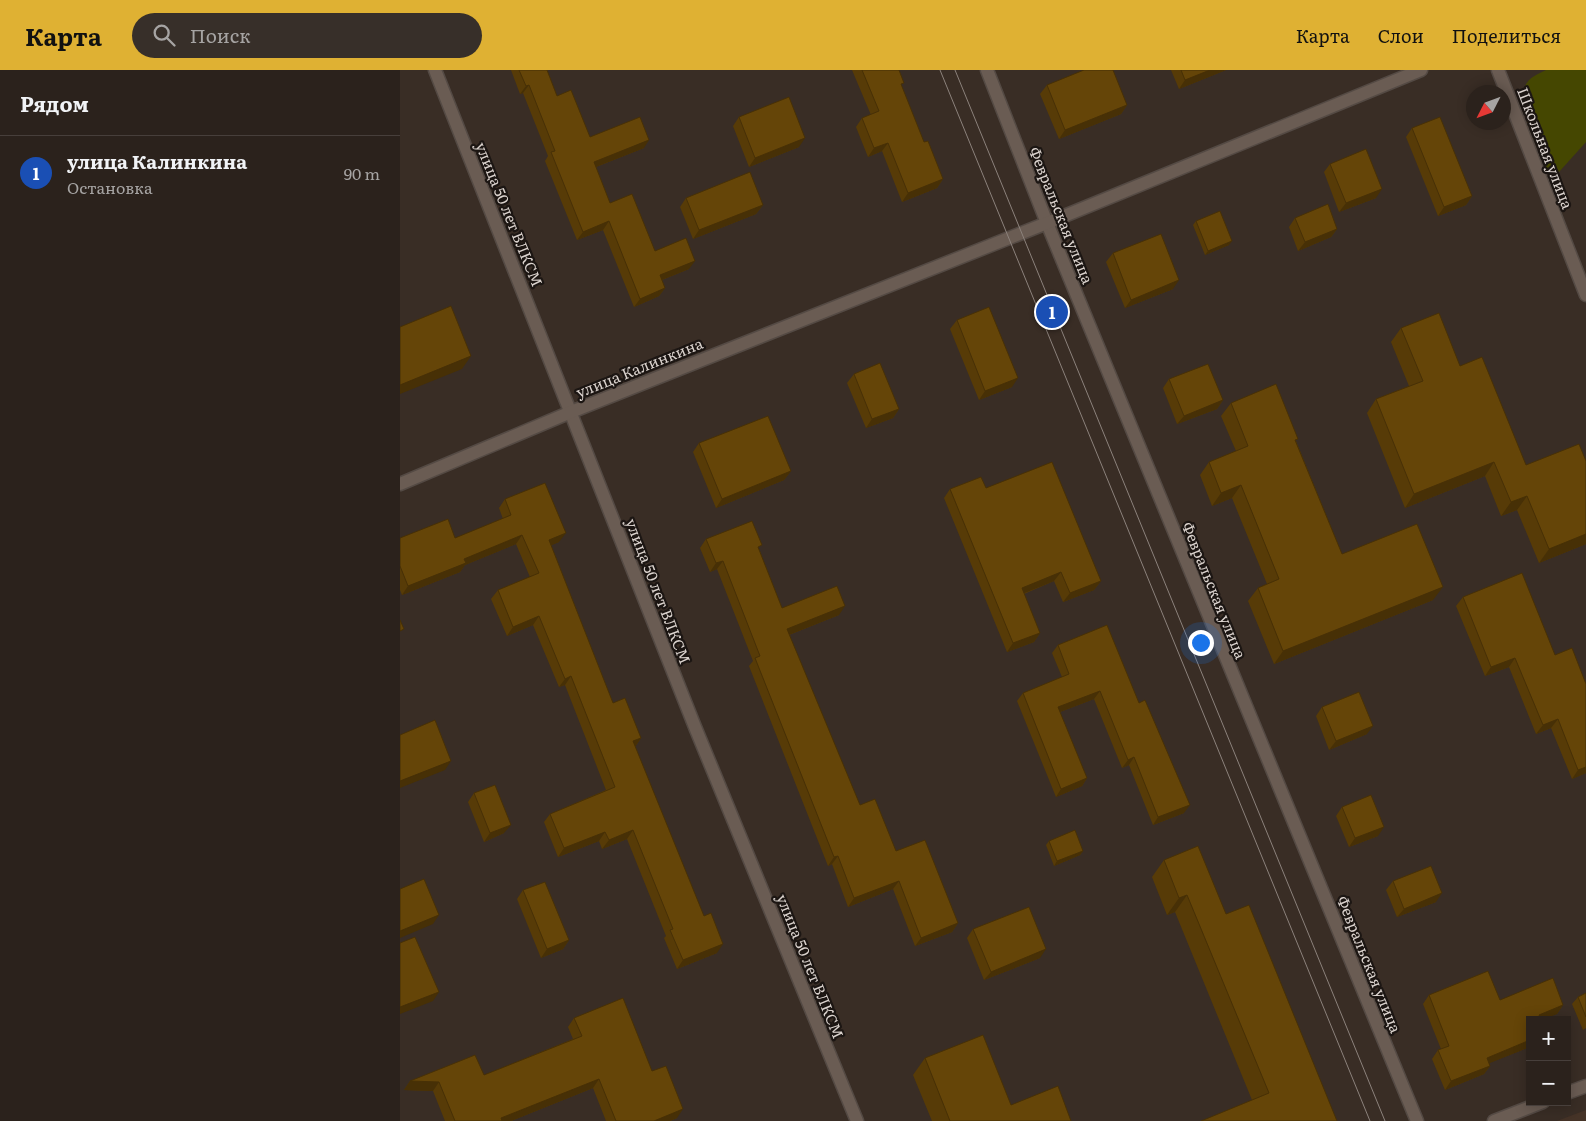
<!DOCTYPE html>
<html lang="ru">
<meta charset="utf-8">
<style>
:root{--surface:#2b221c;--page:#372f29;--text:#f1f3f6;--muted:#a6a4a3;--line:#473f3b;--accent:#dfb133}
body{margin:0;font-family:Literata,serif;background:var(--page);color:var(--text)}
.controls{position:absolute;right:15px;bottom:15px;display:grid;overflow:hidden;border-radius:0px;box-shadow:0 2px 12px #0003}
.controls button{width:45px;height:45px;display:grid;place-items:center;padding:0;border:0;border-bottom:1px solid var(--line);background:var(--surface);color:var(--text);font:25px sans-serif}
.compass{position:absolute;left:1066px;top:15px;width:45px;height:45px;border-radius:50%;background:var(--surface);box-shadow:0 2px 12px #0003;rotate:228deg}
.you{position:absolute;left:800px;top:572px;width:18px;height:18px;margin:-12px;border:4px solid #fff;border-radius:50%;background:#1a73e8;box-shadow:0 0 0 8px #1a73e833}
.badge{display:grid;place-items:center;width:32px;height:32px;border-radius:50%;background:var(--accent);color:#fff;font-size:16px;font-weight:700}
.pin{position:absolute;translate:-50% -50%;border:2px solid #fff;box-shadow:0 1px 5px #0006}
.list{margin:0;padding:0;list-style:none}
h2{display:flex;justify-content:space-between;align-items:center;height:65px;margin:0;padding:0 20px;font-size:21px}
h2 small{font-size:16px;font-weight:400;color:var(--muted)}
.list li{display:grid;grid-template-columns:32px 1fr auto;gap:15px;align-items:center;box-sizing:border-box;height:75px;padding:0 20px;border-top:1px solid var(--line)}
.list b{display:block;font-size:19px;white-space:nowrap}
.list p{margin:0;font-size:16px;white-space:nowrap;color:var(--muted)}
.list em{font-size:16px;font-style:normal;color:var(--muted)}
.icon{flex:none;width:28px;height:28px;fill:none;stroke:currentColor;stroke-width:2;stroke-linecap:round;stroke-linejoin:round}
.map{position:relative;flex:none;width:1186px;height:1051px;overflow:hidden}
header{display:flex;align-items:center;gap:30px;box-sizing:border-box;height:70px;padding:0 25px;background:var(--accent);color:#111}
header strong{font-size:24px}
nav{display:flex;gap:28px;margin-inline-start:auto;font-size:18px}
.search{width:350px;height:45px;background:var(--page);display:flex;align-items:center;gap:12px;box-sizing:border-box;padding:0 18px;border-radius:28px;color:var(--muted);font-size:19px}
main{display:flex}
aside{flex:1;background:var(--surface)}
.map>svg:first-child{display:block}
.built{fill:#453327}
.green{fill:#454701}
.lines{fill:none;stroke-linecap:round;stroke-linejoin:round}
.minor-casing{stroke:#544a44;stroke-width:15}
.minor{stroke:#6a5c53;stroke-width:12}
.tram{stroke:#8c827c;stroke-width:1}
.wall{fill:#573b07}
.shaded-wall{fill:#473006}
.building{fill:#654508;stroke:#473006}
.labels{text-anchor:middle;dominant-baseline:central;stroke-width:4.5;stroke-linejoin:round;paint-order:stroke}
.street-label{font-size:15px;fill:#dbd3ce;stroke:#1c1613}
</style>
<header>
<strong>Карта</strong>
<div class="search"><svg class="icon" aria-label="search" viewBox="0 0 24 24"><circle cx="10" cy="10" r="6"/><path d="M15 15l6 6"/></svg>Поиск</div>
<nav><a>Карта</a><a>Слои</a><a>Поделиться</a></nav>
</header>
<main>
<aside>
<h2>Рядом<small></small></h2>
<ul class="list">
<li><span class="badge" style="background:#1a4fb4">1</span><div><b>улица Калинкина</b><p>Остановка</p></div><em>90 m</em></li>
</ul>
</aside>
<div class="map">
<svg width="1186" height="1051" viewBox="0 0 1186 1051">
<rect width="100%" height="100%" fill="#392d25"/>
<!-- built -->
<path class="built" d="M1186 1040V1051H1157Z"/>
<!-- green -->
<path class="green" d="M1146 0H1186V72L1159 102 1147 101C1140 81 1115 35 1125 16 1129 7 1138 4 1146 0Z"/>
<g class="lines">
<defs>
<g id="minor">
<path d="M35 0 295 657 457 1051"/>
<path d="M587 0 647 153 1017 1051"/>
<path d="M1098 0 1186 225"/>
<path d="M0 414 171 342 647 153 1021 0"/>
<path d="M1167 1023 1186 1016"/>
<path d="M1094 1051 1143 1032"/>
</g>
</defs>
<!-- minor casing -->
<use href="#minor" class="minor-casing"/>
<!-- minor -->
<use href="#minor" class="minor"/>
<!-- tram -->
<g class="tram">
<path d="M540 0 970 1051"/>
<path d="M555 0 985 1051"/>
</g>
</g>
<!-- wall -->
<g class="wall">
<path d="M111 0H147L157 26 190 67 244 78 196 97 210 133 255 181 289 199 262 210 265 218 259 226 234 237 203 160 177 170 145 91 148 86 123 23 120 24Z"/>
<path d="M452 0H499L501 16 524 72 543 109 537 118 502 132 482 81 468 87 456 57 462 48 471 45Z"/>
<path d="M771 0H826L779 19Z"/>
<path d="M647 15 727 35 721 44 659 69 640 24Z"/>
<path d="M339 47 399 77 349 97 333 56Z"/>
<path d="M1012 58 1072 126 1066 135 1038 146 1006 67Z"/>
<path d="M930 94 976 128 939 142 924 102Z"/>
<path d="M286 128 363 135 356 144 293 169 280 137Z"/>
<path d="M895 148 937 159 931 167 898 181 889 157Z"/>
<path d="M796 151 829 175 805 185 793 155Z"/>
<path d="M713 183 773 219 725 238 706 192Z"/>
<path d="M557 250 612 317 579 330 550 259Z"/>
<path d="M1001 258 1060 296 1126 395 1186 391V474L1139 493 1117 440 1101 446 1085 406 1005 438 967 343 976 329 1009 316 991 272Z"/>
<path d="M454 304 499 339 493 348 466 358 447 313Z"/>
<path d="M769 309 823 330 817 339 777 354 763 318Z"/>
<path d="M831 333 896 371 942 484 1033 530 874 594 848 531 858 518 867 514 832 428 812 436 800 405 809 392 836 381 821 346Z"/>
<path d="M299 373 391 401 384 410 316 438 293 382Z"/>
<path d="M586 418 701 511 694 520 663 532 654 511 624 524 640 563 634 572 607 582 544 428 550 419Z"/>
<path d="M105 429 159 472 151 475 213 633 241 668 235 677 317 883 277 899 264 868 266 866 227 769 202 779 199 771 158 787 144 752 150 744 206 720 165 615 159 617 133 555 107 566 91 529 98 520 130 507 116 474 65 495 60 502 2 525 0 520V468H55L103 449 99 438Z"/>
<path d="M306 469 359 479 382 538 439 545 389 565 460 735 496 781 558 853 552 862 515 876 493 819 448 837 432 794 428 796 349 596 353 591 317 499 310 502 300 478Z"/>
<path d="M1063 527 1155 585 1186 614V703L1172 709 1151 658 1136 664 1109 597 1085 606 1056 536Z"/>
<path d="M707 555 784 743 753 755 729 695 722 698 694 629 660 642 687 708 682 716 656 727 617 631 623 623 662 607 652 583 658 575Z"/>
<path d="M922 637 967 664 929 680 916 646Z"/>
<path d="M74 723 104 763 84 772 68 732Z"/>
<path d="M942 737 978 766 949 777 936 746Z"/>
<path d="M649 771 683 781 680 785 654 796 646 775Z"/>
<path d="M764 790 826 844 937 1051 852 1030 775 842 767 845 752 807Z"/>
<path d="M993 811 1036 832 997 847 986 820Z"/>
<path d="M123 820 169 870 163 879 141 888 117 829Z"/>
<path d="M573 859 640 888 584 910 567 868Z"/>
<path d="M1186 923V958L1183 960 1172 934 1178 927Z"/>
<path d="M1029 925 1100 930 1163 935 1157 944 1130 950V977L1089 993 1090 996 1084 1004 1045 1020 1032 989 1038 980 1041 979 1023 934Z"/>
<path d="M174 948 252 1001 277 1048 270 1051H206L193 1018 111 1051H45L33 1021 4 1020 10 1011 84 1005 173 969 168 957Z"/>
<path d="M525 988 611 1035 671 1051H532L513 1005Z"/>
</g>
<!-- shaded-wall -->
<g class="shaded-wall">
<path d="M810 0H826L779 19 785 10Z"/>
<path d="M129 15 123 23 120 24 126 16Z"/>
<path d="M727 35 721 44 659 69 665 60Z"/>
<path d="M405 68 399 77 349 97 355 88Z"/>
<path d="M249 70 244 78 188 100 194 92Z"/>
<path d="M488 73 482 81 468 87 474 78Z"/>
<path d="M543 109 537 118 502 132 508 123Z"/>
<path d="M982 119 976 128 939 142 946 133Z"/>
<path d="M1072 126 1066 135 1038 146 1044 137Z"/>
<path d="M363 135 356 144 293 169 299 160Z"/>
<path d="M209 151 203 160 177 170 183 162Z"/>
<path d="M937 159 931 167 898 181 905 172Z"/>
<path d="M832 171 829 175 805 185 808 181Z"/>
<path d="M295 191 289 199 254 213 260 205Z"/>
<path d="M779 210 773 219 725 238 731 230Z"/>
<path d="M265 218 259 226 234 237 240 229Z"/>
<path d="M71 286 62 299 0 324V315Z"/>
<path d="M618 308 612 317 579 330 585 321Z"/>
<path d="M823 330 817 339 777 354 784 346Z"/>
<path d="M499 339 493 348 466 358 472 349Z"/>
<path d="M1094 392 1085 406 1005 438 1014 424Z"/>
<path d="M391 401 384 410 316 438 322 429Z"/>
<path d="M841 415 832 428 812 436 821 423Z"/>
<path d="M1127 426 1117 440 1101 446 1111 432Z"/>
<path d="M166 463 159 472 143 479 149 470Z"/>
<path d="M1186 464V474L1139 493 1149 479Z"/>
<path d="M122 465 116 474 65 495 60 502 2 525 8 516 64 489Z"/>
<path d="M323 491 317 499 310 502 316 493Z"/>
<path d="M661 502 654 511 615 527 622 518Z"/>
<path d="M701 511 694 520 663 532 670 523Z"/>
<path d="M1043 517 1033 530 874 594 883 581Z"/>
<path d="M445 536 439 545 381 568 387 559Z"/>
<path d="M139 546 133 555 107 566 113 557Z"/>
<path d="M640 563 634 572 607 582 613 573Z"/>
<path d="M1115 588 1109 597 1085 606 1091 597Z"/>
<path d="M171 606 165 615 159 617 165 609Z"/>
<path d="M700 621 694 629 652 645 658 637Z"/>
<path d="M1158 649 1151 658 1136 664 1143 655Z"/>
<path d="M973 656 967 664 929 680 936 671Z"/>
<path d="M241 668 235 677 233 671Z"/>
<path d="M734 687 729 695 722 698 728 690Z"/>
<path d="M51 691 45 700 0 718V711Z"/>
<path d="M1186 697V703L1172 709 1178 700Z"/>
<path d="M687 708 682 716 656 727 661 719Z"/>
<path d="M790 735 784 743 753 755 758 747Z"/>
<path d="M111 755 104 763 84 772 90 763Z"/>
<path d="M984 757 978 766 949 777 955 768Z"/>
<path d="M233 760 227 769 202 779 209 770Z"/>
<path d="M205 762 199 771 158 787 164 778Z"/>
<path d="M683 781 680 785 654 796 657 791Z"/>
<path d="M438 786 432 794 428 796 434 787Z"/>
<path d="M499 811 493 819 448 837 454 828Z"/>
<path d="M1042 823 1036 832 997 847 1004 839Z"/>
<path d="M787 825 775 842 767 845 779 828Z"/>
<path d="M39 845 33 854 0 868V861Z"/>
<path d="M558 853 552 862 515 876 521 868Z"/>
<path d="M169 870 163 879 141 888 147 879Z"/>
<path d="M323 874 317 883 277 899 283 890Z"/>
<path d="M646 879 640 888 584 910 591 902Z"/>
<path d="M39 922 33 931 0 944V937Z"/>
<path d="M1163 935 1157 944 1142 950H1135L1139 945Z"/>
<path d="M1130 970V977L1080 997 1087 988Z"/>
<path d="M1090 996 1084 1004 1045 1020 1051 1011Z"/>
<path d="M199 1009 193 1018 111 1051H100L101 1048Z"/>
<path d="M10 1011 39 1012 33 1021 4 1020Z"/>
<path d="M283 1039 277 1048 270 1051H254Z"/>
</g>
<!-- building -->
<g class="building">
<path d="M119 0H147L157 26 171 20 190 67 240 47 249 70 194 92 210 133 232 124 255 181 286 168 295 191 260 205 265 218 240 229 209 151 183 162 151 82 155 81 129 15 126 16Z"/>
<path d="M462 0H499L504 13 501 14 524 72 528 71 543 109 508 123 488 73 474 78 462 48 479 41Z"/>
<path d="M684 0H713L727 35 665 60 647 15Z"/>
<path d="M781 0H810L785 10Z"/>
<path d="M389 27 405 68 355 88 339 47Z"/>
<path d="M1040 47 1072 126 1044 137 1012 58Z"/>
<path d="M966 79 982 119 946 133 930 94Z"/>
<path d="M350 102 363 135 299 160 286 128Z"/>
<path d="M928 134 937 159 905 172 895 148Z"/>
<path d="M820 141 832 171 808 181 796 151Z"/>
<path d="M761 164 779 210 731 230 713 183Z"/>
<path d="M51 236 71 286 0 315V257Z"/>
<path d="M589 237 618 308 585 321 557 250Z"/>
<path d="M1039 243 1060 296 1082 287 1126 395 1179 374 1186 391V464L1149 479 1127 426 1111 432 1094 392 1014 424 976 329 1023 311 1001 258Z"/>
<path d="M480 293 499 339 472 349 454 304Z"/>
<path d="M808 294 823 330 784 346 769 309Z"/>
<path d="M876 314 898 369 895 370 942 484 1017 454 1043 517 883 581 858 518 879 509 841 415 821 423 809 392 848 376 831 333Z"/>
<path d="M368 346 391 401 322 429 299 373Z"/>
<path d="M652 392 701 511 670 523 661 502 622 518 640 563 613 573 550 419 581 407 586 418Z"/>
<path d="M145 413 166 463 149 470 213 633 225 628 241 668 233 671 304 846 311 843 323 874 283 890 270 860 273 859 233 760 209 770 205 762 164 778 150 744 215 717 171 606 165 609 139 546 113 557 98 520 139 503 122 465 64 489 66 493 8 516 0 496V468L48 449 55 468 111 445 105 429Z"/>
<path d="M352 451 362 475 358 477 382 538 437 516 445 536 387 559 460 735 475 729 496 781 525 770 558 853 521 868 499 811 454 828 438 786 434 787 355 588 360 586 323 491 316 493 306 469Z"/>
<path d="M1122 503 1155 585 1172 578 1186 614V697L1178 700 1158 649 1143 655 1115 588 1091 597 1063 527Z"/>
<path d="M0 550 4 559 0 561Z"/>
<path d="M707 555 739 633 745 630 790 735 758 747 734 687 728 690 700 621 658 637 687 708 661 719 623 623 669 604 658 575Z"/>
<path d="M959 622 973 656 936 671 922 637Z"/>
<path d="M35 650 51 691 0 711V665Z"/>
<path d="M95 715 111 755 90 763 74 723Z"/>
<path d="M971 725 984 757 955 768 942 737Z"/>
<path d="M675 760 683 781 657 791 649 771Z"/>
<path d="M798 776 826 844 849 835 937 1051H801L869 1023 787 825 779 828 764 790Z"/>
<path d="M1031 796 1042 823 1004 839 993 811Z"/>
<path d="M24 809 39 845 0 861V819Z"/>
<path d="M145 812 169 870 147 879 123 820Z"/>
<path d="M629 837 646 879 591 902 573 859Z"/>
<path d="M15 867 39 922 0 937V873Z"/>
<path d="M1088 901 1100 930 1153 908 1163 935 1139 945 1141 950H1130V970L1087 988 1090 996 1051 1011 1038 980 1049 976 1029 925Z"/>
<path d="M1186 923V947L1178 927Z"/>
<path d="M223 928 252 1001 266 996 283 1039 254 1051H216L199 1009 101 1048 102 1051H55L39 1012 10 1011 75 985 84 1005 182 966 174 948Z"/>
<path d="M583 965 611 1035 658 1016 671 1051H550L525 988Z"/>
</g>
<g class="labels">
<!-- street labels -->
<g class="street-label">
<text transform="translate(1146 78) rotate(69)">Школьная улица</text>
<text transform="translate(110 144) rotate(68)">улица 50 лет ВЛКСМ</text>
<text transform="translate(662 145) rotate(68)">Февральская улица</text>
<text transform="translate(239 297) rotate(-22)">улица Калинкина</text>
<text transform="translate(815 520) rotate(68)">Февральская улица</text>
<text transform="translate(259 521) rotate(69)">улица 50 лет ВЛКСМ</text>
<text transform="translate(970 894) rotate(68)">Февральская улица</text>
<text transform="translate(411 896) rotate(68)">улица 50 лет ВЛКСМ</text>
</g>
</g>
</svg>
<div class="controls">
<button>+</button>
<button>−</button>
</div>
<svg class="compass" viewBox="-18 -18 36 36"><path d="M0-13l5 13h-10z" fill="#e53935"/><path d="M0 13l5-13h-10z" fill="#a6a4a3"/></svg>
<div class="you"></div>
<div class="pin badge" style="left:652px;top:242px;background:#1a4fb4">1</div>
</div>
</main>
